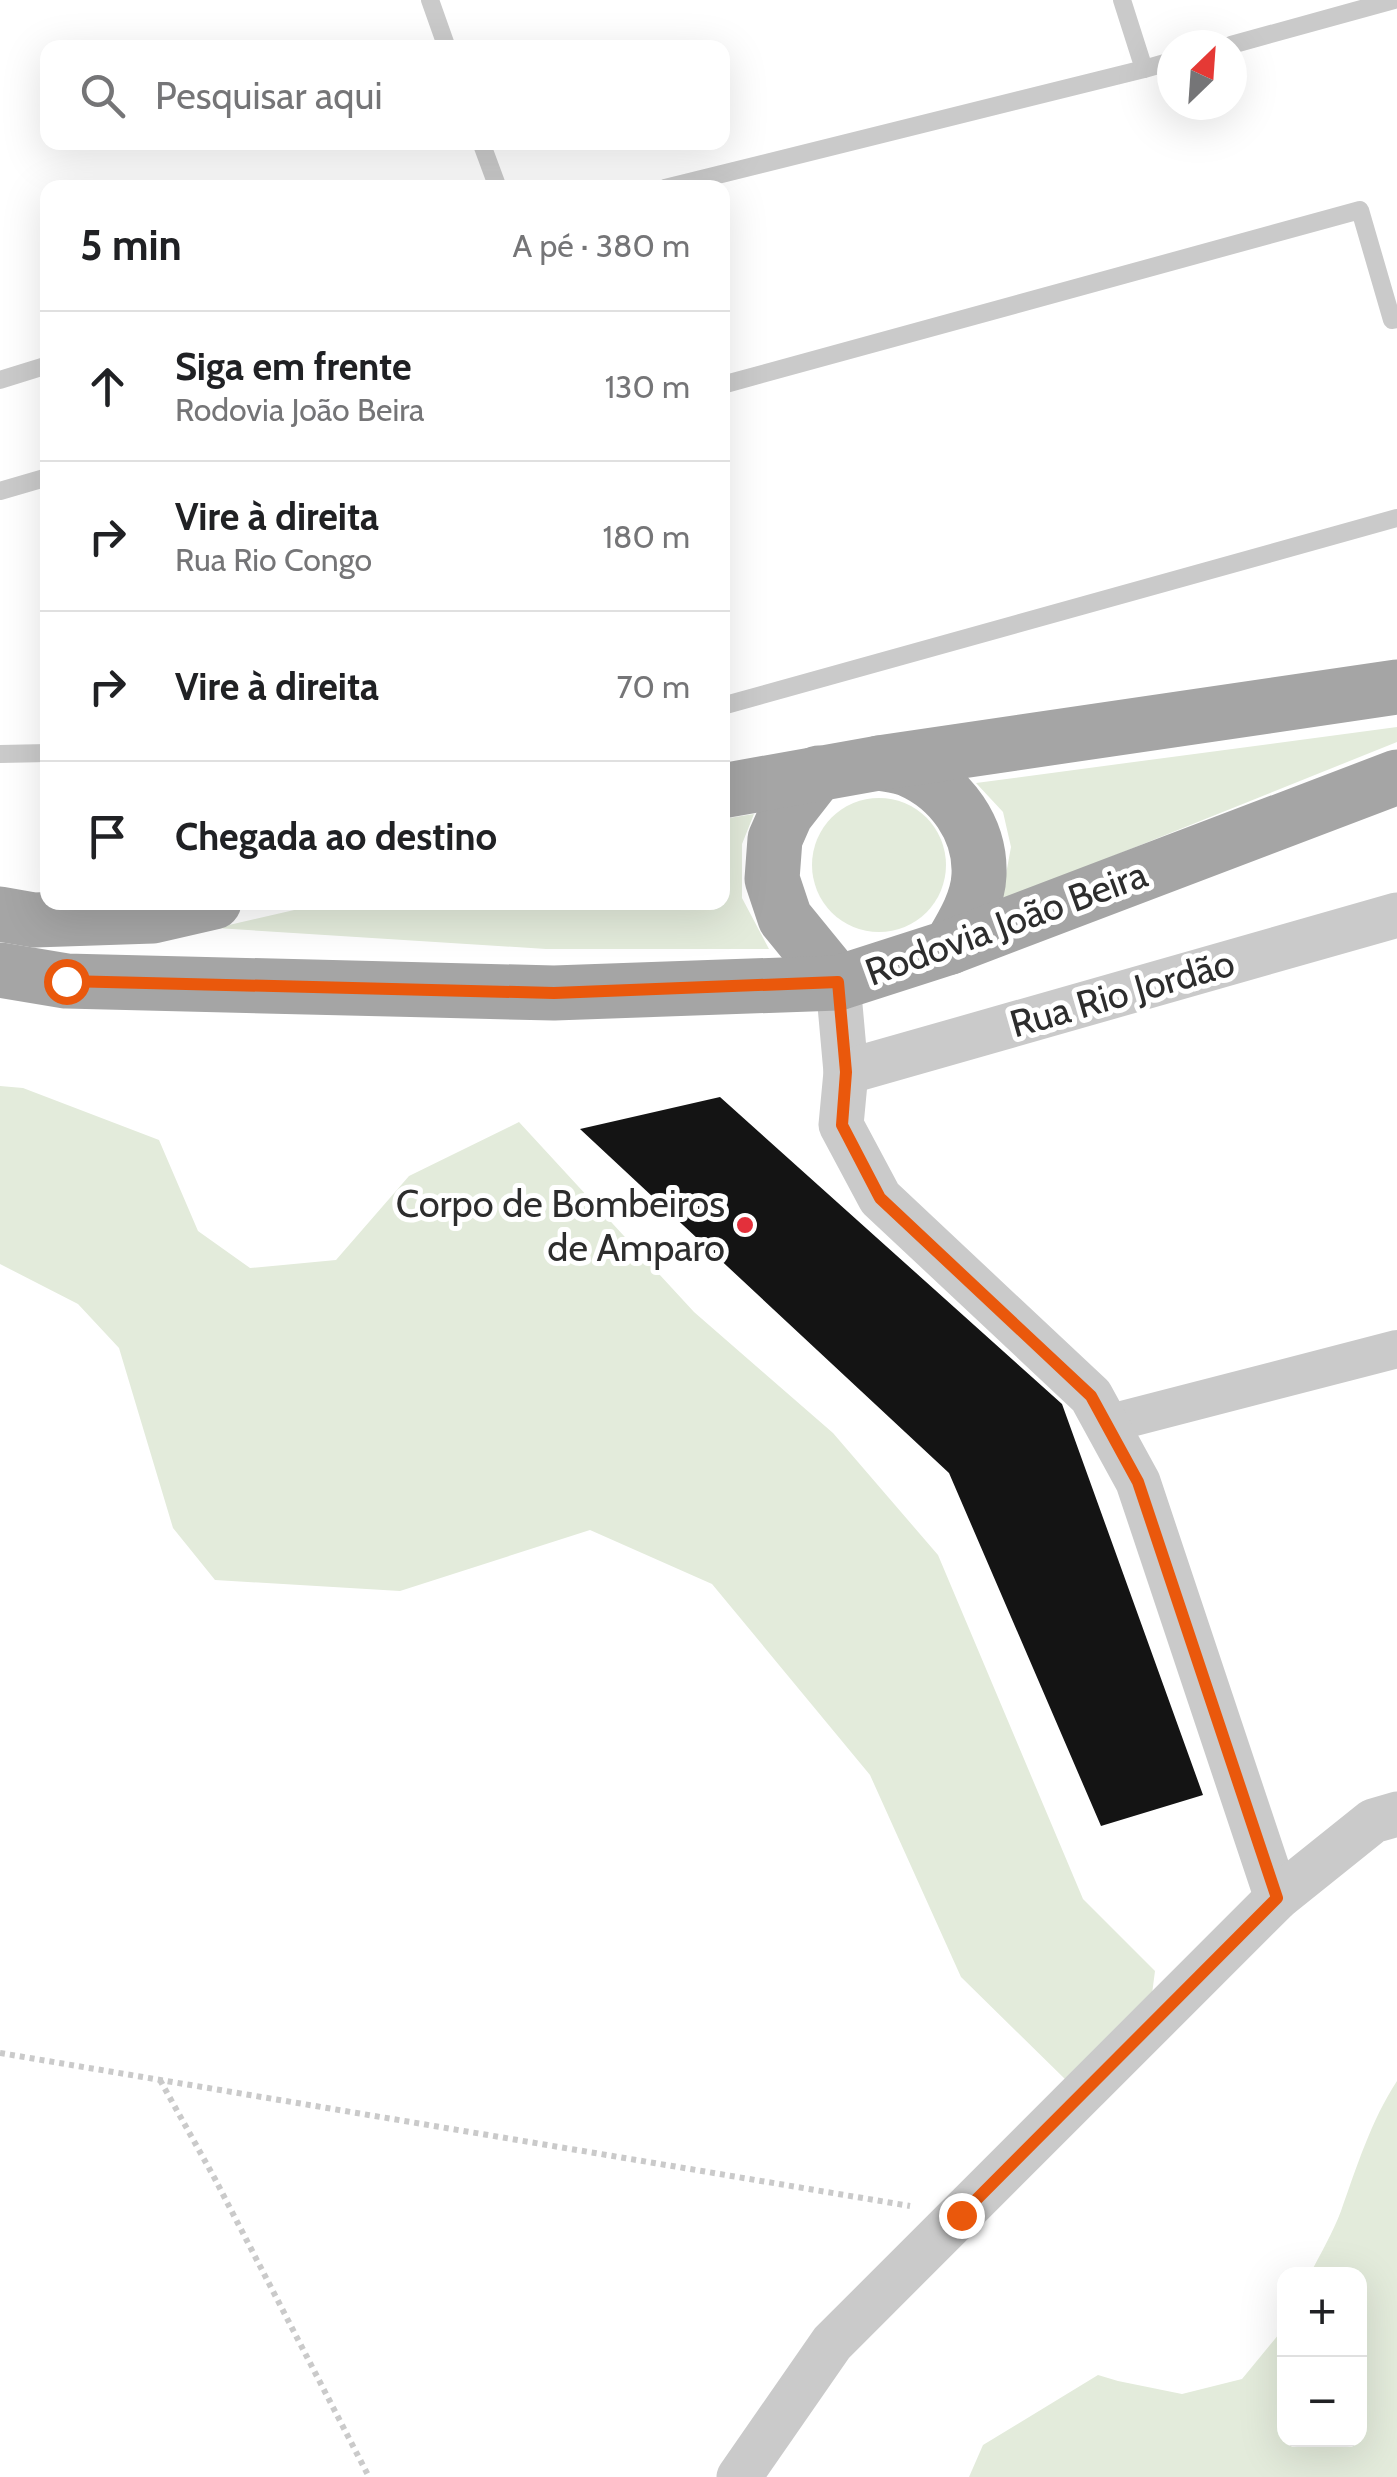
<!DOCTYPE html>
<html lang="pt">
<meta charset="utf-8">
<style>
:root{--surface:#fff;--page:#f6f6f6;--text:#202124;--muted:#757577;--line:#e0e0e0}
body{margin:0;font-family:Cabin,sans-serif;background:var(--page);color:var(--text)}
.controls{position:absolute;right:30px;bottom:30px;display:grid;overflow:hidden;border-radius:20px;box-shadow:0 10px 40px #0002}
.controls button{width:90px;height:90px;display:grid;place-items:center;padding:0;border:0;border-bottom:2px solid var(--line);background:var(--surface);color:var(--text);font:50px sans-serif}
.compass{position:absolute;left:1157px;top:30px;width:90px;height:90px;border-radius:50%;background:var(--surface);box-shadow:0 10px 40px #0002;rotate:25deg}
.stop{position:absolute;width:30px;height:30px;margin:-22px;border:8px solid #ea580c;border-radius:50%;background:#fff}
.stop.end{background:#ea580c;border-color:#fff;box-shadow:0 2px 10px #0008}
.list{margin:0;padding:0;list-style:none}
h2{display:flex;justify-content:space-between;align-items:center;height:130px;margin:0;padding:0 40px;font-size:42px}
h2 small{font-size:32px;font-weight:400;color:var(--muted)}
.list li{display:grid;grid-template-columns:65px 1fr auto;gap:30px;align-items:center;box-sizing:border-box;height:150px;padding:0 40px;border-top:2px solid var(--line)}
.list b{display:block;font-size:38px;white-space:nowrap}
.list p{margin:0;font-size:32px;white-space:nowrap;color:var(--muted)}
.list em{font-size:32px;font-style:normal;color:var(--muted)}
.icon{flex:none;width:55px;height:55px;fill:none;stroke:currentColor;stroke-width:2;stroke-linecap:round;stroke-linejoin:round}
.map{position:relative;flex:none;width:1397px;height:2477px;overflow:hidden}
.search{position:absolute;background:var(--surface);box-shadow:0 10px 40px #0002;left:40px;top:40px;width:690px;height:110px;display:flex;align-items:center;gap:25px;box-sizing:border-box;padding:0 35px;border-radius:20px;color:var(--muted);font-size:38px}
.panel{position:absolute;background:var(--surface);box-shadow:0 10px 40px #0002;left:40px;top:180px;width:690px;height:730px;border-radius:20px}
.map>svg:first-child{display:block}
.green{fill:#e3ebdb}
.building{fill:#141414}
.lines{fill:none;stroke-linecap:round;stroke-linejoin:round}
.path{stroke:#cacaca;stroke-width:6;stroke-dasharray:5 5;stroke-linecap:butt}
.service{stroke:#cacaca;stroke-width:18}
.minor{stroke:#cacaca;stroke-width:38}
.tertiary{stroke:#cacaca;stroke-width:45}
.primary{stroke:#a5a5a5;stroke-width:55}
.route{stroke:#ea580c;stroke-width:12}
.poi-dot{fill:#e3303b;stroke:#fff;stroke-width:4}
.labels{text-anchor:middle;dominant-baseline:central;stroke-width:10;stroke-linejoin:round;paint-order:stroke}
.street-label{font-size:38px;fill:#2d2d2d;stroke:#fff}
.poi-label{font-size:38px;fill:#2d2d2d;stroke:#fff;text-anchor:end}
</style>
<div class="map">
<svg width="1397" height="2477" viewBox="0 0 1397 2477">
<rect width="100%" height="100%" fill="#fff"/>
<!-- green -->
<g class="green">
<path d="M1397 727V742L1001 901 1011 847 1003 812 976 783Z"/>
<circle cx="879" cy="865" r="67"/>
<path d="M754 814 742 844V898L769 949H546L216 928 329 902H722L723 819Z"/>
<path d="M0 1086 23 1088 159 1140 198 1231 250 1268 336 1260 409 1176 519 1122 694 1312 833 1433 938 1555 1083 1899 1155 1971 1149 2017 1067 2081 961 1977 870 1775 712 1584 590 1530 400 1591 215 1580 173 1528 119 1348 78 1304 0 1264Z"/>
<path d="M1397 2081V2477H969L983 2445 1098 2375 1118 2381 1182 2394 1242 2379 1284 2328V2440H1360V2274H1310C1321 2253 1333 2232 1341 2211 1357 2166 1371 2121 1397 2081Z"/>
</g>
<!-- building -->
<path class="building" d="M720 1097 1062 1404 1203 1795 1101 1826 949 1473 580 1129Z"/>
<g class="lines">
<!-- path -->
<g class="path">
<path d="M0 2053 910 2206"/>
<path d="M160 2080 215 2179 369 2477"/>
</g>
<!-- service -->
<g class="service">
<path d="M430 0 447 48"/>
<path d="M1231 45 1394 0"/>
<path d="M1144 69 1172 61"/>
<path d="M481 142 498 188"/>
<path d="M665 188 1144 69 1122 0"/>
<path d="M0 380 48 365"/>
<path d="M722 385 1360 210 1392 320 1397 319"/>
<path d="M0 491 48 477"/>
<path d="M722 706 1397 518"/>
<path d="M0 754 48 753"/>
</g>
<!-- minor -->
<path class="minor" d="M1107 1424 1397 1349"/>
<!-- tertiary -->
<g class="tertiary">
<path d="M838 983 846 1072 841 1125 880 1198 1091 1396 1138 1482 1277 1898"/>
<path d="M846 1072 1397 915"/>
<path d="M739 2477 832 2343 1277 1898 1373 1821 1397 1814"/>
</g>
<!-- primary -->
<g class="primary">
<path d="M879 763C889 765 900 766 910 770 951 788 981 829 979 875 978 901 963 925 950 947"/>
<path d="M818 773 786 814 775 839 772 879 785 918 838 983"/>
<path d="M722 791 879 763 1397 687"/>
<path d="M0 914 34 920 153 916 214 902"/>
<path d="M0 970 66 981 554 993 838 983 950 947 1397 777"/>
</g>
</g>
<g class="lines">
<!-- route -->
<path class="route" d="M66 981 554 993 838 982 846 1072 842 1125 880 1198 1091 1396 1138 1482 1277 1898 961 2215"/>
</g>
<!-- markers -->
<circle class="poi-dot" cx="745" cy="1225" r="10"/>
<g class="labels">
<!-- street labels -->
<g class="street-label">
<text transform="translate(1006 923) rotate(-20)">Rodovia João Beira</text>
<text transform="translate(1122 993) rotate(-16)">Rua Rio Jordão</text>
</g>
<!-- poi labels -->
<g class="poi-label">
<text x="725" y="1203">Corpo de Bombeiros<tspan x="725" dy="44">de Amparo</tspan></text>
</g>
</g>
</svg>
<div class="controls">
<button>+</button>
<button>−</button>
</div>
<svg class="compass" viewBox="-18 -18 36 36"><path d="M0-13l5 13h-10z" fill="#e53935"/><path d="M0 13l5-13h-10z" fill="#757577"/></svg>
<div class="stop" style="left:66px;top:981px"></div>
<div class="stop end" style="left:961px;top:2215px"></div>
<div class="search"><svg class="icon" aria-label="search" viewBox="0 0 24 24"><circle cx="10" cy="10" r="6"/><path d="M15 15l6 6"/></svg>Pesquisar aqui</div>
<section class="panel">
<h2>5 min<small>A pé · 380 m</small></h2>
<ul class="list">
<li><svg class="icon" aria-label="ahead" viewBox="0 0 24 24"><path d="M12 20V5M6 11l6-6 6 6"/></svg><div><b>Siga em frente</b><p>Rodovia João Beira</p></div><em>130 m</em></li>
<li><svg class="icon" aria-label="right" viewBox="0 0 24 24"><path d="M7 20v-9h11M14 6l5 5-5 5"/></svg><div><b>Vire à direita</b><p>Rua Rio Congo</p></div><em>180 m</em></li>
<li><svg class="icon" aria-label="right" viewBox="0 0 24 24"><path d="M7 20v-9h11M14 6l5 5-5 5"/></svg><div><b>Vire à direita</b></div><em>70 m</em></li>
<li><svg class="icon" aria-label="arrive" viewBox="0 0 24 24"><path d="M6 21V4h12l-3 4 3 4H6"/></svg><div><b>Chegada ao destino</b></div></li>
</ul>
</section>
</div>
